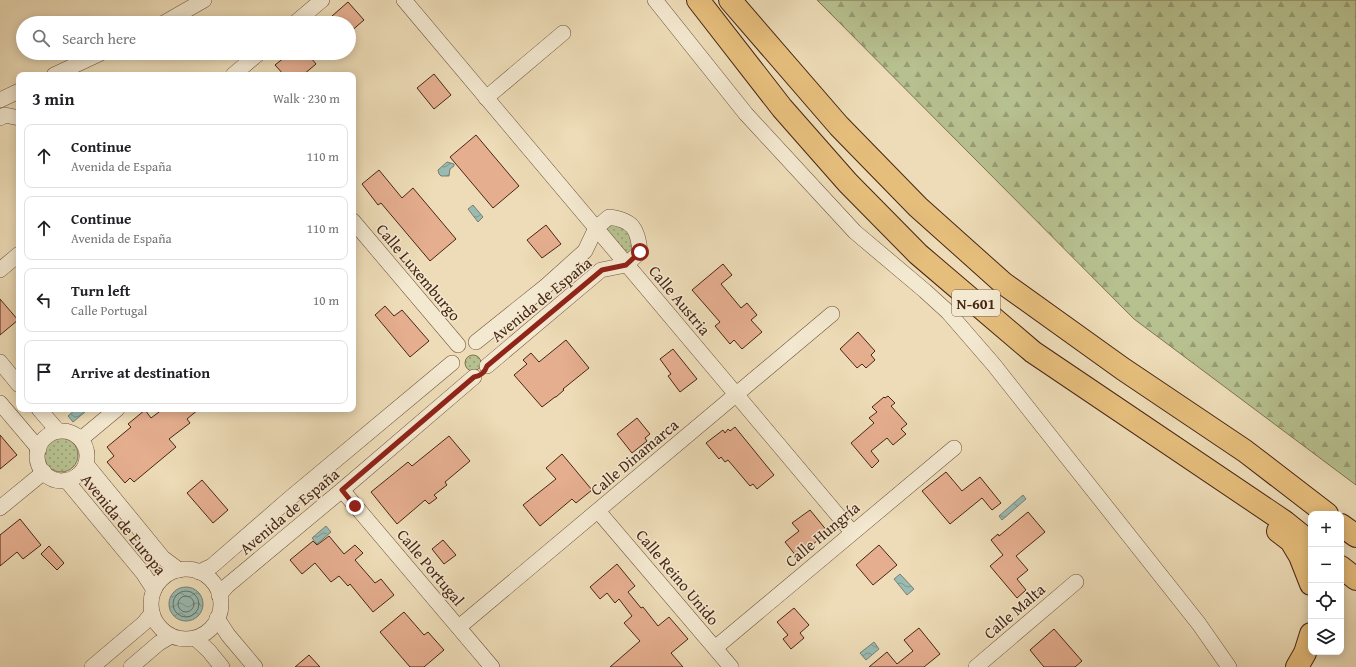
<!DOCTYPE html>
<meta charset="utf-8">
<style>
:root{--surface:#fff;--page:#f6f6f6;--text:#202124;--muted:#757577;--line:#e0e0e0}
body{margin:0;font-family:"Gentium Book Plus",serif;background:var(--page);color:var(--text)}
.controls{position:absolute;right:12px;bottom:12px;display:grid;overflow:hidden;border-radius:8px;box-shadow:0 2px 10px #0003}
.controls button{width:36px;height:36px;display:grid;place-items:center;padding:0;border:0;border-bottom:1px solid var(--line);background:var(--surface);color:var(--text);font:20px sans-serif}
.stop{position:absolute;width:12px;height:12px;margin:-9px;border:3px solid #8f2418;border-radius:50%;background:#fff}
.stop.end{background:#8f2418;border-color:#fff;box-shadow:0 1px 4px #0008}
.list{margin:0;padding:0;list-style:none}
h2{display:flex;justify-content:space-between;align-items:center;height:52px;margin:0;padding:0 16px;font-size:17px}
h2 small{font-size:13px;font-weight:400;color:var(--muted)}
.list li{display:grid;grid-template-columns:26px 1fr auto;gap:12px;align-items:center;box-sizing:border-box;height:64px;margin:0 8px 8px;padding:0 8px;border:1px solid var(--line);border-radius:8px}
.list b{display:block;font-size:15px;white-space:nowrap}
.list p{margin:0;font-size:13px;white-space:nowrap;color:var(--muted)}
.list em{font-size:13px;font-style:normal;color:var(--muted)}
.icon{flex:none;width:22px;height:22px;fill:none;stroke:currentColor;stroke-width:2;stroke-linecap:round;stroke-linejoin:round}
.map{position:relative;flex:none;width:1356px;height:667px;overflow:hidden}
.search{position:absolute;background:var(--surface);box-shadow:0 2px 10px #0003;left:16px;top:16px;width:340px;height:44px;display:flex;align-items:center;gap:10px;box-sizing:border-box;padding:0 14px;border-radius:22px;color:var(--muted);font-size:15px}
.panel{position:absolute;background:var(--surface);box-shadow:0 2px 10px #0003;left:16px;top:72px;width:340px;height:340px;border-radius:8px}
.map>svg:first-child{display:block}
.grass{fill:url(#grass-dots);stroke:#807352}
.forest{fill:url(#forest-firs);stroke:#807352}
.water{fill:url(#water-waves);stroke:#797f73}
.lines{fill:none;stroke-linecap:round;stroke-linejoin:round}
.shore{stroke:#707064;stroke-width:1}
.building{fill:#e5ae8f;stroke:#482615}
.minor-casing{stroke:#71543e;stroke-width:16}
.highway-casing{stroke:#482615;stroke-width:24}
.minor{stroke:#f3e8d0;stroke-width:15}
.highway{stroke:#e6be7c;stroke-width:22}
.route{stroke:#8f2418;stroke-width:5}
.labels{text-anchor:middle;dominant-baseline:central;stroke-width:3;stroke-linejoin:round;paint-order:stroke}
.shield{fill:#f3e8d0;stroke:#7b604d;stroke-width:1}
.shield-label{font-size:15px;font-weight:bold;fill:#482615}
.street-label{font-size:16px;fill:#482615;stroke:#f3e8d0}
</style>
<div class="map">
<svg width="1356" height="667" viewBox="0 0 1356 667">
<defs>
<pattern id="grass-dots" width="8" height="8" patternUnits="userSpaceOnUse"><rect width="8" height="8" fill="#b7c08f"/><path d="M2 2h.1M6 6h.1" fill="none" stroke="#979c74" stroke-width="1.8" stroke-linecap="round"/></pattern>
<pattern id="forest-firs" width="22" height="20" patternUnits="userSpaceOnUse"><rect width="22" height="20" fill="#b7c08f"/><path d="M5 1l3.5 6h-7zM16 11l3.5 6h-7z" fill="#979c74"/></pattern>
<pattern id="water-waves" width="16" height="10" patternUnits="userSpaceOnUse"><rect width="16" height="10" fill="#99bbb2"/><path d="M0 5q4-4 8 0t8 0" fill="none" stroke="#7f9890"/></pattern>
</defs>
<rect width="100%" height="100%" fill="#eddcb7"/>
<filter id="stains"><feTurbulence type="fractalNoise" baseFrequency=".005" numOctaves="4"/><feColorMatrix values="0 0 0 0 .2 0 0 0 0 .09 0 0 0 0 .02 0 0 0 .5 -.17"/></filter>
<radialGradient id="worn" r=".72"><stop offset=".6" stop-color="#630" stop-opacity="0"/><stop offset="1" stop-color="#630" stop-opacity=".3"/></radialGradient>
<!-- grass -->
<g class="grass">
<path d="M615 222 633 234V254L624 253 606 228Z"/>
<circle cx="473" cy="363" r="8"/>
<circle cx="61" cy="455" r="17"/>
</g>
<!-- forest -->
<path class="forest" d="M817 0H1356V485L1134 319Z"/>
<!-- water -->
<g class="water">
<path d="M447 162 454 164V166L450 169 449 176H441L439 174 438 170Z"/>
<path d="M473 205 483 217 478 222 468 209Z"/>
<path d="M76 409H83L85 412 73 422 68 416Z"/>
<path d="M1023 495 1026 499 1002 520 999 516Z"/>
<path d="M326 526 331 532 317 544 312 538Z"/>
<path d="M900 574 914 589 907 595 894 579Z"/>
<circle cx="186" cy="604" r="17"/>
<path d="M874 642 879 649 866 660 860 653Z"/>
</g>
<g class="lines">
<!-- shore -->
<g class="shore">
<circle cx="186" cy="604" r="13"/>
<circle cx="186" cy="604" r="8"/>
</g>
</g>
<!-- building -->
<g class="building">
<path d="M348 2 364 20 349 33V23H324Z"/>
<path d="M290 53H307L316 64 303 75H284L275 65Z"/>
<path d="M434 74 451 95 434 109 417 88Z"/>
<path d="M476 135 519 186 493 208 450 157Z"/>
<path d="M379 170 402 198 413 188 456 239 430 261 381 203 378 205 362 184Z"/>
<path d="M546 225 561 244 542 258 527 240Z"/>
<path d="M723 264 732 275 721 284 741 308 747 303 757 315 751 320 762 332 742 349 734 340 730 344 715 326 720 322 692 290Z"/>
<path d="M0 299 18 320 0 335Z"/>
<path d="M385 306 394 316 402 310 429 341 410 357 375 315Z"/>
<path d="M858 332 875 351 871 355 875 360 866 368 862 364 857 368 840 349Z"/>
<path d="M566 340 589 368 563 389 564 390 556 397H555L542 407 514 375 527 364 523 360 531 353 539 362Z"/>
<path d="M673 349 697 379 680 392 668 376 671 374 660 359Z"/>
<path d="M888 396 895 403 891 406 907 424 901 429 906 434 893 445 887 438 871 451 879 461 872 468 851 443 874 423 869 418 877 412 872 407 884 397 885 398Z"/>
<path d="M163 409H199L187 419 190 423 169 439 176 447 134 482 130 478 125 483 107 462 114 456 107 447 131 427 128 424 145 410 151 418Z"/>
<path d="M637 418 650 434 645 438 647 441 632 453 617 434Z"/>
<path d="M735 427 774 475 757 489 753 484 750 486 728 460 725 462 721 457 719 459 706 443 723 430 725 433 728 429 730 431Z"/>
<path d="M0 435 17 455 0 469Z"/>
<path d="M449 436 470 461 445 482 447 485 434 495 437 498 429 504 425 500 397 524 371 492 408 462 412 466Z"/>
<path d="M562 454 592 490 576 503 572 499 540 526 523 505 556 479 546 468Z"/>
<path d="M946 472 962 491 980 477 1001 503 992 510 982 498 950 524 922 491Z"/>
<path d="M202 480 228 510 213 523 187 493Z"/>
<path d="M810 510 828 532 797 557 785 542 799 531 792 523Z"/>
<path d="M1028 512 1045 532 1016 556 1028 570 1017 579 1026 590 1017 598 990 566 1003 555 991 540 998 534 999 536Z"/>
<path d="M20 519 41 545 23 559 17 552 0 566V535Z"/>
<path d="M329 536 344 554 355 545 363 553 355 560 375 583 381 579 394 595 373 612 350 584 348 586 339 576 331 582 315 563 302 574 290 560 313 541 317 545Z"/>
<path d="M443 540 456 555 444 564 432 549Z"/>
<path d="M879 545 897 565 873 585 856 565Z"/>
<path d="M49 546 64 563 57 570 41 554Z"/>
<path d="M617 564 635 586 628 592 641 608 643 607 658 626 669 617 688 639 671 653 683 667H610L640 641 624 623 632 616 619 599 615 603 607 593 600 599 590 587Z"/>
<path d="M794 608 809 625 800 633 804 638 791 649 783 639 788 635 777 622Z"/>
<path d="M404 612 424 635 428 632 444 650 424 667H410L380 632Z"/>
<path d="M919 628 940 654 924 667H869L887 652 897 664 913 651 904 640Z"/>
<path d="M1054 629 1082 661 1075 667H1044L1030 650Z"/>
<path d="M309 655 320 667H295Z"/>
</g>
<g class="lines">
<defs>
<g id="minor">
<path d="M404 0 852 532"/>
<path d="M655 0 746 114 855 232 925 291 948 312 994 365 1199 624 1229 667"/>
<path d="M164 23 204 0"/>
<path d="M295 23 322 0"/>
<path d="M54 75 101 53"/>
<path d="M233 75 259 53"/>
<path d="M486 98 563 33"/>
<path d="M0 100 19 91"/>
<path d="M0 118 5 115 19 118"/>
<path d="M353 221 458 345"/>
<path d="M0 270 19 254"/>
<path d="M476 342 546 286 585 251 596 228 609 217C633 220 638 229 640 252L626 265 601 270 487 366"/>
<path d="M0 362 19 385"/>
<path d="M0 403 39 449"/>
<path d="M39 409 58 431"/>
<circle cx="62" cy="456" r="25"/>
<path d="M81 439 117 409"/>
<path d="M86 464 163 558 179 570"/>
<path d="M66 480 143 573 154 590"/>
<path d="M342 490 492 667"/>
<path d="M0 508 44 472"/>
<path d="M598 511 731 667"/>
<circle cx="186" cy="604" r="35"/>
<path d="M199 572 212 566 289 499 452 363"/>
<path d="M219 595 228 585 342 490 474 377"/>
<path d="M217 618 228 635 255 667"/>
<path d="M459 627 832 314"/>
<path d="M195 638 209 651 222 667"/>
<path d="M715 648 954 448"/>
<path d="M92 667 144 623 152 613"/>
<path d="M131 667 159 643 171 636"/>
<path d="M976 667 1076 582"/>
</g>
<g id="highway">
<path d="M698 0 782 108 848 183 918 254 1033 352 1285 522 1311 543"/>
<path d="M730 0 839 126 918 207 1003 283 1123 369 1245 451 1327 514"/>
<path d="M1341 525 1356 536"/>
<path d="M1278 531 1291 541 1300 556 1311 584"/>
<path d="M1341 567 1356 579"/>
<path d="M1297 667 1305 653 1311 634"/>
</g>
</defs>
<!-- minor casing -->
<use href="#minor" class="minor-casing"/>
<!-- highway casing -->
<use href="#highway" class="highway-casing"/>
<!-- minor -->
<use href="#minor" class="minor"/>
<!-- highway -->
<use href="#highway" class="highway"/>
</g>
<g class="lines">
<!-- route -->
<path class="route" d="M355 506 342 490 474 377C480 376 485 372 487 366L602 270 626 265 640 252"/>
</g>
<g class="labels">
<!-- shield labels -->
<rect class="shield" x="952" y="290" width="48" height="26" rx="3"/>
<g class="shield-label">
<text x="976" y="303">N-601</text>
</g>
<!-- street labels -->
<g class="street-label">
<text transform="translate(419 272) rotate(50)">Calle Luxemburgo</text>
<text transform="translate(541 299) rotate(-39)">Avenida de España</text>
<text transform="translate(680 300) rotate(50)">Calle Austria</text>
<text transform="translate(634 457) rotate(-40)">Calle Dinamarca</text>
<text transform="translate(289 511) rotate(-40)">Avenida de España</text>
<text transform="translate(124 524) rotate(51)">Avenida de Europa</text>
<text transform="translate(822 534) rotate(-40)">Calle Hungría</text>
<text transform="translate(431 567) rotate(50)">Calle Portugal</text>
<text transform="translate(678 577) rotate(50)">Calle Reino Unido</text>
<text transform="translate(1014 611) rotate(-41)">Calle Malta</text>
</g>
</g>
<rect width="100%" height="100%" filter="url(#stains)"/>
<rect width="100%" height="100%" fill="url(#worn)"/>
</svg>
<div class="controls">
<button>+</button>
<button>−</button>
<button><svg class="icon" aria-label="locate" viewBox="0 0 24 24"><circle cx="12" cy="12" r="6"/><path d="M12 2v4M12 18v4M2 12h4M18 12h4"/></svg></button>
<button><svg class="icon" aria-label="layers" viewBox="0 0 24 24"><path d="M12 4l9 5-9 5-9-5zM3 14l9 5 9-5"/></svg></button>
</div>
<div class="stop" style="left:640px;top:252px"></div>
<div class="stop end" style="left:355px;top:506px"></div>
<div class="search"><svg class="icon" aria-label="search" viewBox="0 0 24 24"><circle cx="10" cy="10" r="6"/><path d="M15 15l6 6"/></svg>Search here</div>
<section class="panel">
<h2>3 min<small>Walk · 230 m</small></h2>
<ul class="list">
<li><svg class="icon" aria-label="ahead" viewBox="0 0 24 24"><path d="M12 20V5M6 11l6-6 6 6"/></svg><div><b>Continue</b><p>Avenida de España</p></div><em>110 m</em></li>
<li><svg class="icon" aria-label="ahead" viewBox="0 0 24 24"><path d="M12 20V5M6 11l6-6 6 6"/></svg><div><b>Continue</b><p>Avenida de España</p></div><em>110 m</em></li>
<li><svg class="icon" aria-label="left" viewBox="0 0 24 24"><path d="M17 20v-9H6M10 6l-5 5 5 5"/></svg><div><b>Turn left</b><p>Calle Portugal</p></div><em>10 m</em></li>
<li><svg class="icon" aria-label="arrive" viewBox="0 0 24 24"><path d="M6 21V4h12l-3 4 3 4H6"/></svg><div><b>Arrive at destination</b></div></li>
</ul>
</section>
</div>
